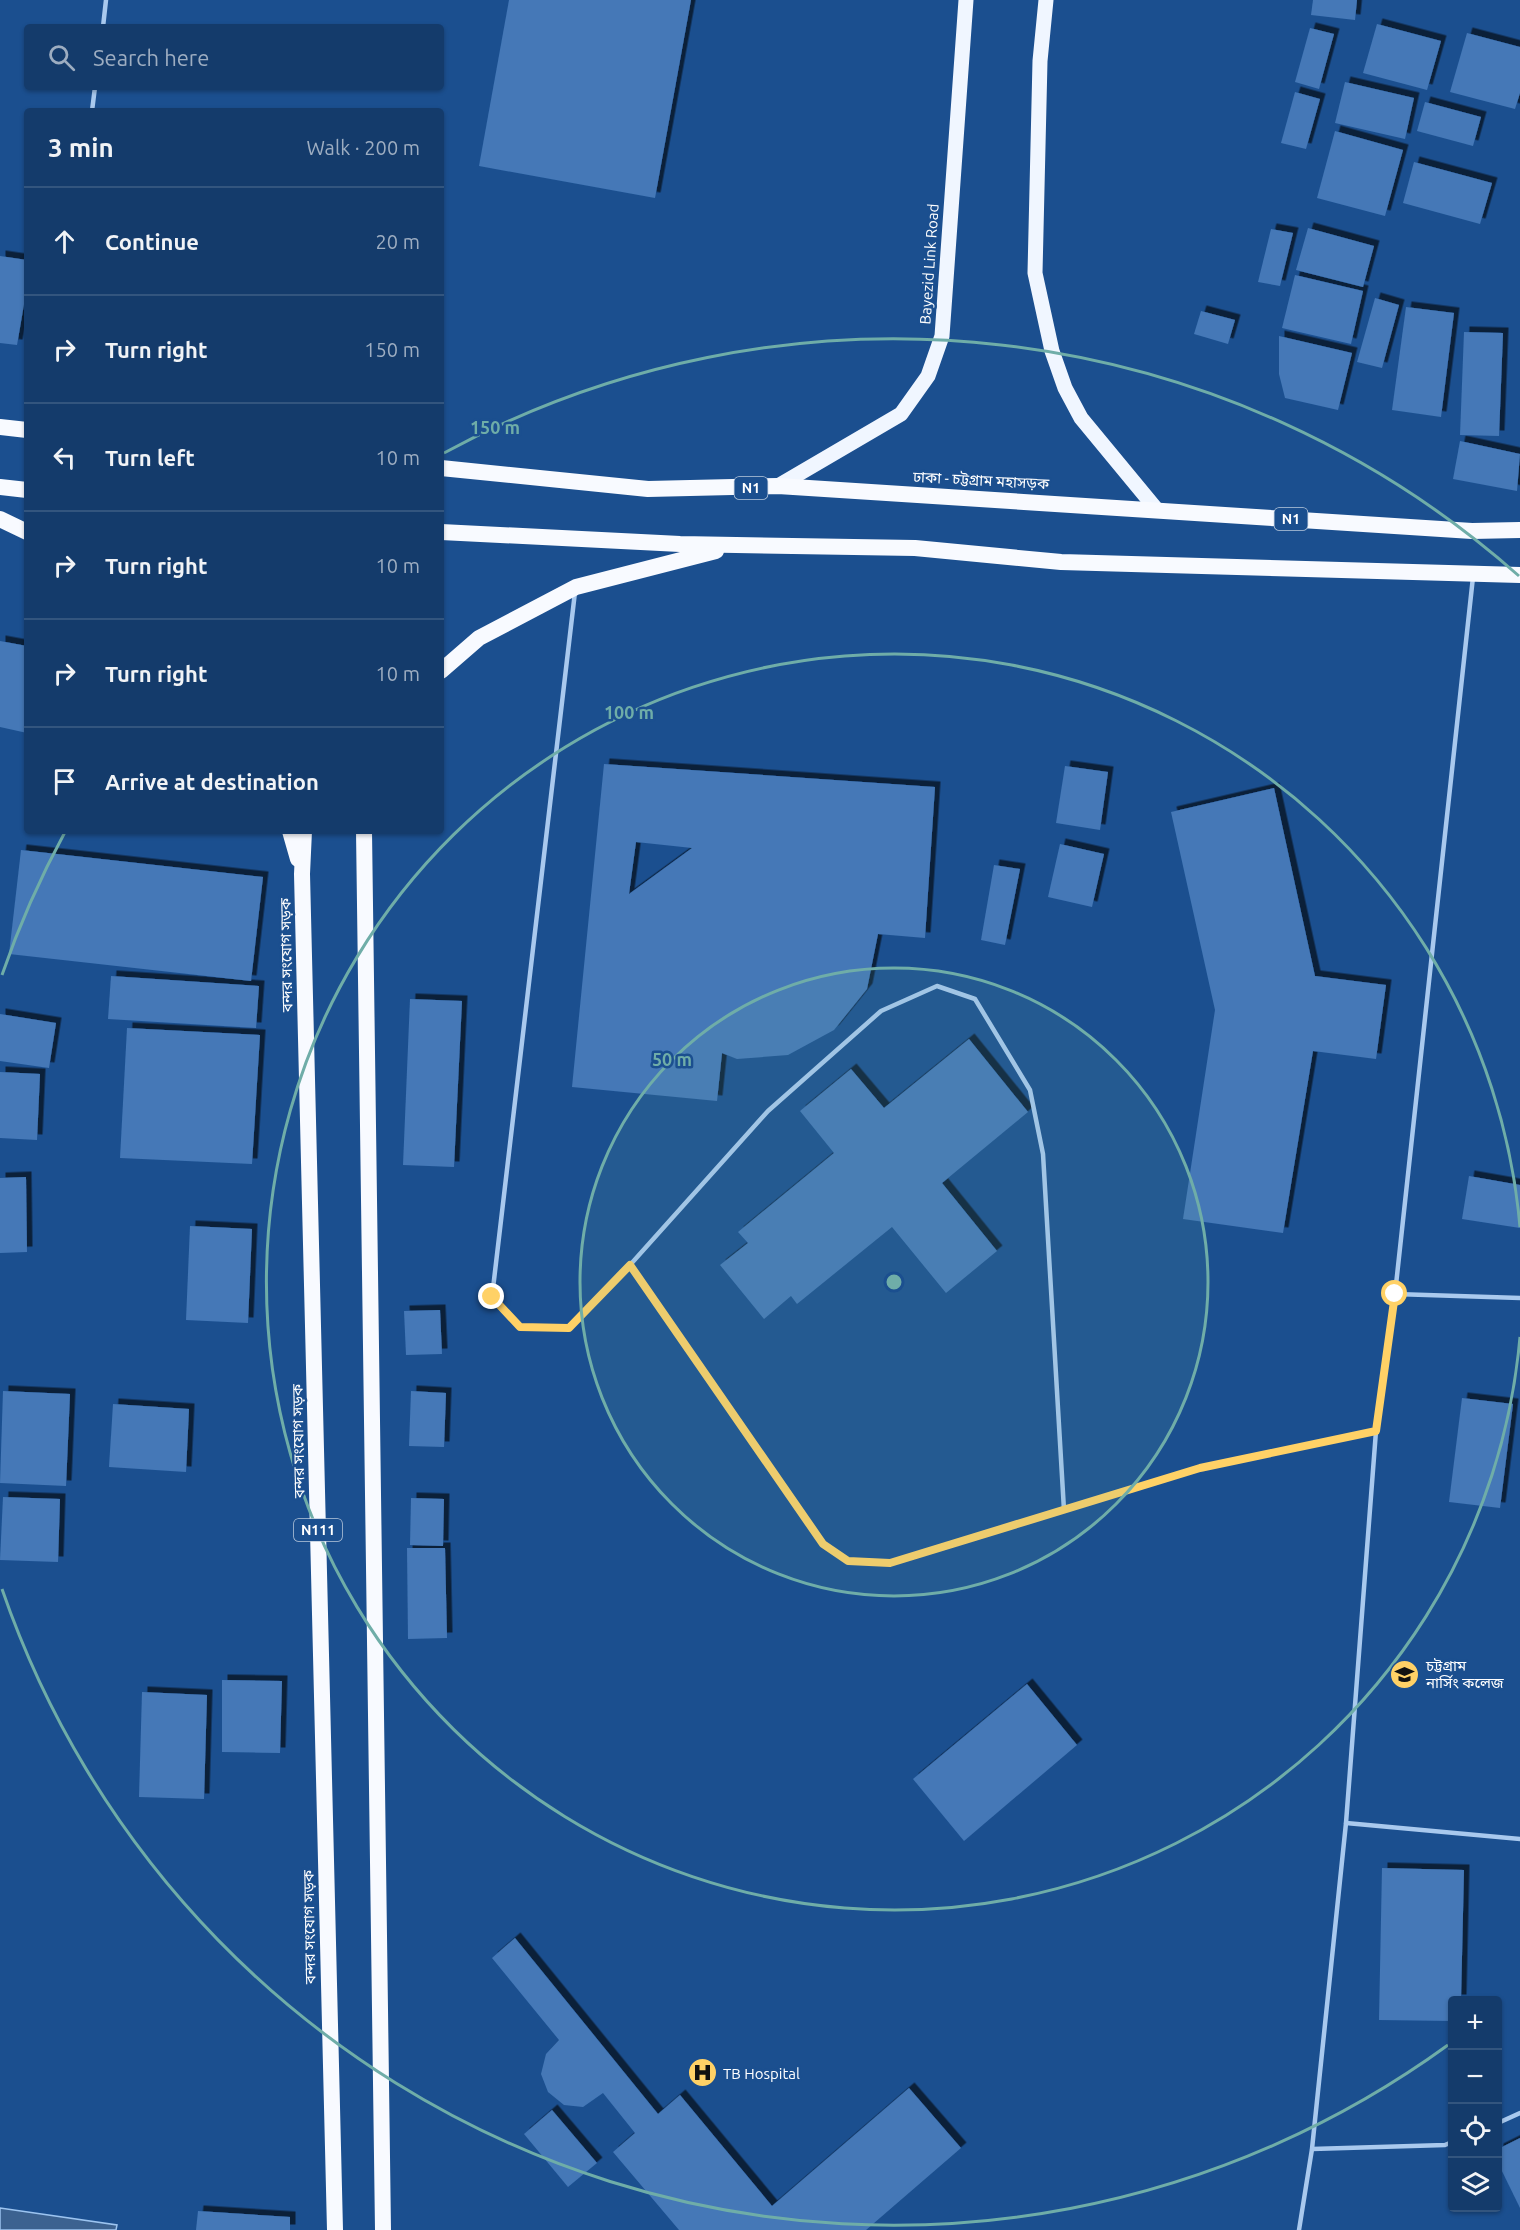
<!DOCTYPE html>
<meta charset="utf-8">
<style>
:root{--surface:#143b6b;--page:#1d4271;--text:#f1f3f6;--muted:#9dadc1;--line:#33557e}
body{margin:0;font-family:Ubuntu,"Noto Sans Bengali",sans-serif;background:var(--page);color:var(--text)}
.controls{position:absolute;right:18px;bottom:18px;display:grid;overflow:hidden;border-radius:6px;box-shadow:0 2px 4px #0004}
.controls button{width:54px;height:54px;display:grid;place-items:center;padding:0;border:0;border-bottom:2px solid var(--line);background:var(--surface);color:var(--text);font:30px sans-serif}
.stop{position:absolute;width:18px;height:18px;margin:-14px;border:4px solid #ffd166;border-radius:50%;background:#fff}
.stop.end{background:#ffd166;border-color:#fff;box-shadow:0 2px 6px #0008}
.list{margin:0;padding:0;list-style:none}
h2{display:flex;justify-content:space-between;align-items:center;height:78px;margin:0;padding:0 24px;font-size:26px}
h2 small{font-size:20px;font-weight:400;color:var(--muted)}
.list li{display:grid;grid-template-columns:39px 1fr auto;gap:18px;align-items:center;box-sizing:border-box;height:108px;padding:0 24px;border-top:2px solid var(--line)}
.list b{display:block;font-size:22px;white-space:nowrap}
.list em{font-size:20px;font-style:normal;color:var(--muted)}
.icon{flex:none;width:33px;height:33px;fill:none;stroke:currentColor;stroke-width:2;stroke-linecap:round;stroke-linejoin:round}
.map{position:relative;flex:none;width:1520px;height:2230px;overflow:hidden}
.search{position:absolute;background:var(--surface);box-shadow:0 2px 4px #0004;left:24px;top:24px;width:420px;height:66px;display:flex;align-items:center;gap:15px;box-sizing:border-box;padding:0 21px;border-radius:6px;color:var(--muted);font-size:22px}
.panel{position:absolute;background:var(--surface);box-shadow:0 2px 4px #0004;left:24px;top:108px;width:420px;height:726px;border-radius:6px}
.map>svg:first-child{display:block}
.water{fill:#3c6290;stroke:#9cc4f0;stroke-width:1.5}
.building{fill:#4478b7;fill-rule:evenodd;filter:url(#shadow)}
.lines{fill:none;stroke-linecap:round;stroke-linejoin:round}
.service{stroke:#a9c9ee;stroke-width:4.5}
.primary{stroke:#f0f6ff;stroke-width:15}
.trunk{stroke:#f8faff;stroke-width:16}
.route{stroke:#ffd166;stroke-width:8}
.ring{fill:none;stroke:#6fada8;stroke-width:3}
.labels{text-anchor:middle;dominant-baseline:central;stroke-width:5;stroke-linejoin:round;paint-order:stroke}
.shield{fill:#1b4f8f;stroke:#bbcadd;stroke-width:1.5}
.shield-label{font-size:14px;font-weight:bold;fill:#fff}
.street-label{font-size:15px;fill:#fff;stroke:#1b4f8f}
.poi-label{font-size:15px;fill:#fff;stroke:#1b4f8f;text-anchor:start}
.centre{fill:#6fada8;stroke:#1b4f8f;stroke-width:3}
.ring-label{font-size:18px;text-anchor:middle;font-weight:bold;fill:#6fada8;stroke:#1b4f8f;stroke-width:5;stroke-linejoin:round;paint-order:stroke}
</style>
<div class="map">
<svg width="1520" height="2230" viewBox="0 0 1520 2230">
<defs>
<filter id="shadow"><feDropShadow dx="5.5" dy="-5.5" stdDeviation="0" flood-color="#0009"/></filter>
</defs>
<rect width="100%" height="100%" fill="#1b4f8f"/>
<!-- water -->
<path class="water" d="M0 2208 117 2225 116 2230H0Z"/>
<!-- building -->
<g class="building">
<path d="M509 0H691L655 198 479 166Z"/>
<path d="M1313 0H1357L1355 20 1311 15Z"/>
<path d="M1377 24 1441 41 1427 90 1363 73Z"/>
<path d="M1310 28 1334 34 1319 89 1295 82Z"/>
<path d="M1467 33 1520 47V93L1515 109 1450 92Z"/>
<path d="M1345 82 1414 98 1405 139 1335 123Z"/>
<path d="M1295 92 1320 99 1306 149 1281 143Z"/>
<path d="M1425 102 1481 117 1473 146 1417 131Z"/>
<path d="M1335 131 1403 150 1385 216 1317 198Z"/>
<path d="M1414 162 1492 183 1480 224 1403 203Z"/>
<path d="M1308 228 1374 246 1363 287 1296 270Z"/>
<path d="M1271 229 1293 233 1280 286 1258 282Z"/>
<path d="M0 256 27 260V287L17 345 0 343Z"/>
<path d="M1295 275 1363 291 1351 344 1282 328Z"/>
<path d="M1375 298 1399 305 1382 368 1357 362Z"/>
<path d="M1406 307 1454 313 1441 417 1392 410Z"/>
<path d="M1201 311 1235 320 1228 344 1194 334Z"/>
<path d="M1464 332 1503 333 1499 436 1460 435Z"/>
<path d="M1279 336 1352 353 1338 410 1285 398 1279 374Z"/>
<path d="M1460 441 1520 454 1517 491 1453 479Z"/>
<path d="M0 641 27 646V733L0 727Z"/>
<path d="M604 764 935 787 925 938 878 934 867 989 834 1030 788 1055 737 1059 722 1053 717 1101 572 1087ZM636 842 692 848 629 894Z"/>
<path d="M1065 766 1108 772 1100 830 1056 823Z"/>
<path d="M1274 788 1315 976 1386 985 1376 1059 1313 1051 1283 1233 1183 1219 1215 1010 1171 812Z"/>
<path d="M1060 844 1104 854 1092 907 1048 897Z"/>
<path d="M21 850 263 877 251 981 9 954Z"/>
<path d="M994 865 1020 869 1005 945 981 940Z"/>
<path d="M111 976 259 986 256 1028 108 1019Z"/>
<path d="M410 999 462 1001 454 1167 403 1165Z"/>
<path d="M0 1014 56 1023 49 1068 0 1061Z"/>
<path d="M127 1028 260 1035 252 1164 120 1158Z"/>
<path d="M969 1039 1028 1112 942 1183 997 1251 946 1293 892 1227 797 1304 791 1296 764 1319 720 1265 748 1243 738 1232 834 1153 800 1111 851 1069 884 1108Z"/>
<path d="M0 1072 40 1074 37 1140 0 1138Z"/>
<path d="M1469 1176 1520 1185V1228L1462 1219Z"/>
<path d="M26 1177 27 1252 0 1253V1178Z"/>
<path d="M190 1226 252 1229 248 1323 186 1320Z"/>
<path d="M440 1310 442 1354 406 1355 404 1311Z"/>
<path d="M3 1391 70 1394 66 1486 0 1483Z"/>
<path d="M411 1391 446 1393 444 1447 409 1446Z"/>
<path d="M1462 1398 1513 1404 1500 1508 1449 1502Z"/>
<path d="M113 1404 189 1409 186 1472 109 1467Z"/>
<path d="M3 1497 60 1499 58 1562 0 1560Z"/>
<path d="M411 1498 444 1499 443 1546 410 1545Z"/>
<path d="M407 1548H445L447 1638 408 1639Z"/>
<path d="M222 1680 282 1681 280 1753 222 1752Z"/>
<path d="M1027 1684 1077 1745 964 1841 913 1779Z"/>
<path d="M142 1692 207 1695 204 1799 139 1797Z"/>
<path d="M1382 1868 1464 1870 1461 2000H1452V2021L1379 2020Z"/>
<path d="M515 1938 658 2114 680 2095 772 2206 909 2088 961 2148 866 2230H679L613 2152 635 2133 603 2093 583 2107 564 2105 548 2092 541 2074 546 2054 559 2040 492 1958Z"/>
<path d="M552 2110 597 2163 568 2187 524 2134Z"/>
<path d="M1520 2138V2208L1498 2163V2149Z"/>
<path d="M198 2211 290 2217V2230H196Z"/>
</g>
<g class="lines">
<!-- service -->
<g class="service">
<path d="M103 27 106 0"/>
<path d="M92 111 95 87"/>
<path d="M575 592 492 1297 520 1327 569 1328 630 1265 768 1111 881 1011 937 986 975 999 1030 1090 1043 1154 1064 1510"/>
<path d="M630 1265 823 1544 848 1561 890 1563 1200 1468 1376 1431"/>
<path d="M1395 1294 1520 1298"/>
<path d="M1346 1823 1520 1839"/>
<path d="M1498 2123 1520 2113"/>
<path d="M1312 2149 1445 2145 1452 2142"/>
<path d="M1299 2230 1312 2149 1346 1823 1376 1431 1395 1294 1473 577"/>
</g>
<!-- primary -->
<g class="primary">
<path d="M1046 0 1040 61 1035 273 1052 351 1065 388 1081 418 1157 510"/>
<path d="M778 486 901 414 928 376 942 336 966 0"/>
</g>
<!-- trunk -->
<g class="trunk">
<path d="M0 427 27 430"/>
<path d="M441 468 648 489 778 486 1472 531 1520 530"/>
<path d="M0 487 27 490"/>
<path d="M0 519 27 532"/>
<path d="M441 532 680 544 915 548 1061 562 1520 575"/>
<path d="M441 671 479 638 576 587 716 551"/>
<path d="M290 831 298 859"/>
<path d="M304 831 302 874 335 2230"/>
<path d="M364 831 383 2230"/>
</g>
</g>
<g class="lines">
<!-- route -->
<path class="route" d="M492 1297 520 1327 569 1328 630 1265 823 1544 848 1561 890 1563 1200 1468 1376 1431 1395 1294"/>
</g>
<!-- distance rings -->
<circle cx="894" cy="1282" r="314" fill="#6fada8" fill-opacity=".12"/>
<g class="ring">
<circle cx="894" cy="1282" r="314"/>
<path d="M1520 1337A628 628 0 1 1 1520 1227"/>
<path d="M1448 2045A943 943 0 0 1 2 1589M2 975A943 943 0 0 1 65 832M444 453A943 943 0 0 1 1519 576"/>
</g>
<!-- icons -->
<defs>
<symbol id="university-disc" viewBox="-11 -11 22 22"><circle r="9.5" fill="#ffd166" stroke="#1b4f8f"/><path d="M0-5L7-2L0 1L-7-2ZM-4 1L0 2.5L4 1V4Q0 6-4 4Z" fill="#111"/></symbol>
<symbol id="hospital-disc" viewBox="-11 -11 22 22"><circle r="9.5" fill="#ffd166" stroke="#1b4f8f"/><path d="M-5-5h3v3.5h4V-5h3V5h-3V1.5h-4V5h-3Z" fill="#111"/></symbol>
</defs>
<g fill-rule="evenodd">
<use href="#university-disc" x="1388" y="1658" width="33" height="33"/>
<use href="#hospital-disc" x="686" y="2056" width="33" height="33"/>
</g>
<g class="labels">
<!-- shield labels -->
<g class="shield">
<rect x="734.5" y="477" width="33" height="22" rx="4.5"/>
<rect x="1274.5" y="508" width="33" height="22" rx="4.5"/>
<rect x="294" y="1519" width="48" height="22" rx="4.5"/>
</g>
<g class="shield-label">
<text x="751" y="488">N1</text>
<text x="1291" y="519">N1</text>
<text x="318" y="1530">N111</text>
</g>
<!-- street labels -->
<g class="street-label">
<text transform="translate(929 264) rotate(-86)">Bayezid Link Road</text>
<text transform="translate(981 480) rotate(3)">ঢাকা - চট্টগ্রাম মহাসড়ক</text>
<text transform="translate(286 955) rotate(-91)">বন্দর সংযোগ সড়ক</text>
<text transform="translate(298 1441) rotate(-91)">বন্দর সংযোগ সড়ক</text>
<text transform="translate(309 1927) rotate(-91)">বন্দর সংযোগ সড়ক</text>
</g>
<!-- poi labels -->
<g class="poi-label">
<text x="1426" y="1665">চট্টগ্রাম<tspan x="1426" dy="17">নার্সিং কলেজ</tspan></text>
<text x="723" y="2073">TB Hospital</text>
</g>
</g>
<circle cx="894" cy="1282" r="9" class="centre"/>
<g class="ring-label">
<text x="495" y="434">150 m</text>
<text x="629" y="719">100 m</text>
<text x="672" y="1066">50 m</text>
</g>
</svg>
<div class="controls">
<button>+</button>
<button>−</button>
<button><svg class="icon" aria-label="locate" viewBox="0 0 24 24"><circle cx="12" cy="12" r="6"/><path d="M12 2v4M12 18v4M2 12h4M18 12h4"/></svg></button>
<button><svg class="icon" aria-label="layers" viewBox="0 0 24 24"><path d="M12 4l9 5-9 5-9-5zM3 14l9 5 9-5"/></svg></button>
</div>
<div class="stop" style="left:1395px;top:1294px"></div>
<div class="stop end" style="left:492px;top:1297px"></div>
<div class="search"><svg class="icon" aria-label="search" viewBox="0 0 24 24"><circle cx="10" cy="10" r="6"/><path d="M15 15l6 6"/></svg>Search here</div>
<section class="panel">
<h2>3 min<small>Walk · 200 m</small></h2>
<ul class="list">
<li><svg class="icon" aria-label="ahead" viewBox="0 0 24 24"><path d="M12 20V5M6 11l6-6 6 6"/></svg><div><b>Continue</b></div><em>20 m</em></li>
<li><svg class="icon" aria-label="right" viewBox="0 0 24 24"><path d="M7 20v-9h11M14 6l5 5-5 5"/></svg><div><b>Turn right</b></div><em>150 m</em></li>
<li><svg class="icon" aria-label="left" viewBox="0 0 24 24"><path d="M17 20v-9H6M10 6l-5 5 5 5"/></svg><div><b>Turn left</b></div><em>10 m</em></li>
<li><svg class="icon" aria-label="right" viewBox="0 0 24 24"><path d="M7 20v-9h11M14 6l5 5-5 5"/></svg><div><b>Turn right</b></div><em>10 m</em></li>
<li><svg class="icon" aria-label="right" viewBox="0 0 24 24"><path d="M7 20v-9h11M14 6l5 5-5 5"/></svg><div><b>Turn right</b></div><em>10 m</em></li>
<li><svg class="icon" aria-label="arrive" viewBox="0 0 24 24"><path d="M6 21V4h12l-3 4 3 4H6"/></svg><div><b>Arrive at destination</b></div></li>
</ul>
</section>
</div>
